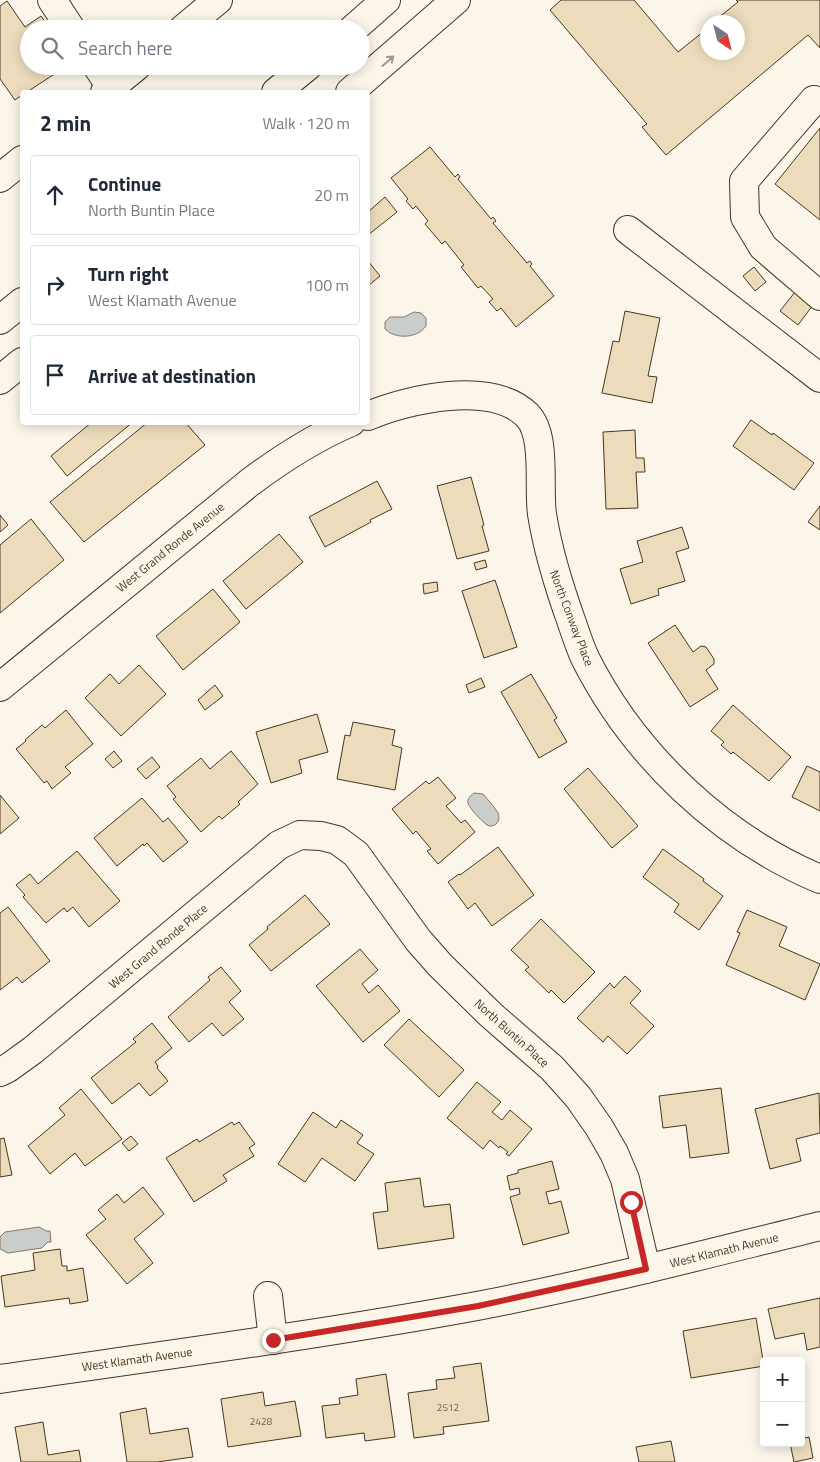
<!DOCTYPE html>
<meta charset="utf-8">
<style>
:root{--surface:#fff;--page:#f2f2f3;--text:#1f2937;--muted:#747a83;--line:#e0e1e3}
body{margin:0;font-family:"Titillium Web",sans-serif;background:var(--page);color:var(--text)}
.controls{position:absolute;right:15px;bottom:15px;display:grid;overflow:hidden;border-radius:5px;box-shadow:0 2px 12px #0003}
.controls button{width:45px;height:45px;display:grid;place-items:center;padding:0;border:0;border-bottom:1px solid var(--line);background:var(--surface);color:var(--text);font:25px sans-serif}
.compass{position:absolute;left:700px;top:15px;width:45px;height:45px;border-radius:50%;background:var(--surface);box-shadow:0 2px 12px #0003;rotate:145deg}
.stop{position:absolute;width:15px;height:15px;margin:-11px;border:4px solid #c62828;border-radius:50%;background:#fff}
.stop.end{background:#c62828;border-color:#fff;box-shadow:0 1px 5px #0008}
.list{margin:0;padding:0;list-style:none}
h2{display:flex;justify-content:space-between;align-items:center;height:65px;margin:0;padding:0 20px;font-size:21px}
h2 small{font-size:16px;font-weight:400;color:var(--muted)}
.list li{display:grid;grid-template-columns:32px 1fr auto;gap:15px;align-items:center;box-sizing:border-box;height:80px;margin:0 10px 10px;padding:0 10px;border:1px solid var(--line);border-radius:5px}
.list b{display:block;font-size:19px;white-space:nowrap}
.list p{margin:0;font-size:16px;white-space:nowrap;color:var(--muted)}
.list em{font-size:16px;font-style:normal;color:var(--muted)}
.icon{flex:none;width:28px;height:28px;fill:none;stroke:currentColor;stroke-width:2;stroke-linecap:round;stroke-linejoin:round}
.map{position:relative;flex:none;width:820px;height:1462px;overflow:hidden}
.search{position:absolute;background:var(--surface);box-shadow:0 2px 12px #0003;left:20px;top:20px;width:350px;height:55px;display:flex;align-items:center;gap:12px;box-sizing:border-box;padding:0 18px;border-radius:28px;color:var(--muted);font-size:19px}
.panel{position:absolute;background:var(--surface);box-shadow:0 2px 12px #0003;left:20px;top:90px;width:350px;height:335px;border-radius:5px}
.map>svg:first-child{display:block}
.water{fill:#c9cecd;stroke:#887966}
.building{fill:#ecdcbc;stroke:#4a3520}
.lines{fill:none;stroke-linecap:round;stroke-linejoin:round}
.minor-casing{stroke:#4a3520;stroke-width:30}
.highway-casing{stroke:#4a3520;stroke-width:30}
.minor{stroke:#fbf6e9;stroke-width:28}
.highway{stroke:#fbf6e9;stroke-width:28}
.oneway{stroke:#a29684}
.route{stroke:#c62828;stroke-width:6}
.labels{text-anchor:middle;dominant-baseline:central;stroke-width:4;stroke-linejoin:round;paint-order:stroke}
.number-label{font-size:10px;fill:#725f47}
.street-label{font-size:12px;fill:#4a3520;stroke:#fbf6e9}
</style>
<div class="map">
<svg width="820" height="1462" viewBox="0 0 820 1462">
<rect width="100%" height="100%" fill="#fbf6e9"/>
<!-- water -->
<g class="water">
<path d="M414 312 421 313 426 318V326C418 338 396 340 385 329V322L390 317H404Z"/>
<path d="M474 793 483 794C488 800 494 806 498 813 501 819 497 827 489 826 485 825 469 808 468 803 467 799 470 796 474 793Z"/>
<path d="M39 1227 46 1231H50L51 1242H48L42 1248 8 1253 0 1249V1237L5 1232Z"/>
</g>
<!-- building -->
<g class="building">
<path d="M561 0H634L678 52 708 28V52H738V22H713L738 2 736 0H820V48L808 35 666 155 642 127 647 124 550 10Z"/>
<path d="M7 1 25 27 41 16 50 29H29V66H51L56 73 27 92H22V95L15 100 0 79V6Z"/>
<path d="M820 128V220L775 184Z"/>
<path d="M430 147 455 177 458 174 460 177 458 179 491 219 493 217 496 221 493 223 527 263 530 261 532 264 530 266 554 296 516 327 501 308 497 311 489 302 493 299 481 286 478 288 461 267 464 265 445 241 442 244 425 224 428 221 416 206 413 209 406 201 408 199 391 178Z"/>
<path d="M385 197 397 212 368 235V212Z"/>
<path d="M368 261 380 276 368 286Z"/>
<path d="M754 267 766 282 755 291 743 276Z"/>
<path d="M795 292 813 305 798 325 780 311Z"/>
<path d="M625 311 660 318 648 376 657 377 652 403 602 393 613 341 619 342Z"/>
<path d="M751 420 772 435 773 433 814 463 794 490 733 446Z"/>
<path d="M92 422H133L67 476 51 456Z"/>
<path d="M148 422H185L205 445 84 542 50 502Z"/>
<path d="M635 430 636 458H644L645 472H636L638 508 606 509 603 432Z"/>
<path d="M471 477 484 525 482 526 489 551 457 559 437 486Z"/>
<path d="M377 481 392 509 370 520 371 522 325 547 309 517Z"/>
<path d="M820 506V530L808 522Z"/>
<path d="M0 515 8 525 0 532Z"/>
<path d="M31 519 64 560 0 613V545Z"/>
<path d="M682 527 689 548 676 552 685 581 658 589 659 595 631 604 620 569 643 562 637 541Z"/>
<path d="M279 534 303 562 246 609 223 581Z"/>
<path d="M485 560 487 567 476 570 474 563Z"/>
<path d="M495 580 517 647 484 658 462 591Z"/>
<path d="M437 582 438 591 424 594 423 584Z"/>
<path d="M213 589 240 622 183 670 156 636Z"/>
<path d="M675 625 693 652 701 646 706 647 714 659V664L706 670 718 689 690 707 648 643Z"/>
<path d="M139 665 166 694 121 736 85 698 110 674 119 684Z"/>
<path d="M531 674 557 718 554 720 567 742 539 758 501 692Z"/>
<path d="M481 678 485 687 469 693 466 685Z"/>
<path d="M215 685 223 696 205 710 198 700Z"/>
<path d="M733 705 791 757 769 781 733 752 731 754 721 745 724 742 711 731Z"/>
<path d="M66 710 93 744 65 767 71 773 52 789 47 781 44 783 16 749 26 741 25 740 42 725 45 728Z"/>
<path d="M317 714 328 752 299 760 302 773 271 783 256 732Z"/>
<path d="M353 722 395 730 392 745 402 748 395 790 337 779 345 735 350 736Z"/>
<path d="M114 751 122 761 113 768 105 759Z"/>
<path d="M231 751 258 784 238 802 240 804 222 819 219 816 201 832 173 799 176 797 167 786 201 758 210 769Z"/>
<path d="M152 757 160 767 146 779 137 769Z"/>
<path d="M807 766 820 772V811L792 797Z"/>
<path d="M588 768 638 826 612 848 564 789Z"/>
<path d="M438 777 456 798 446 806 461 823 465 820 475 832 438 864 427 851 431 849 416 831 413 834 392 809 426 781 429 784Z"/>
<path d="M0 795 19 818 0 834Z"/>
<path d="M142 798 163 822 168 818 188 842 163 862 147 843 144 846 143 844 117 866 94 838Z"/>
<path d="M498 847 534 895 492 926 475 903 468 909 448 882 459 874 460 875Z"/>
<path d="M663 849 704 879 703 881 723 896 699 930 674 912 679 904 643 877Z"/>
<path d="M77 851 120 901 89 927 73 907 67 912 64 908 46 923 23 897 25 895 16 885 30 874 38 884Z"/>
<path d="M305 895 330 924 271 971 249 945 268 929 267 927Z"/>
<path d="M8 907 50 961 22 983 17 977 0 990V913Z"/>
<path d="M747 910 787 927 779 946 820 964 805 1000 726 965 740 933 737 932Z"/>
<path d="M541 919 595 972 564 1003 551 990 549 993 525 970 529 967 511 950Z"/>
<path d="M360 949 378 970 362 984 369 993 378 985 400 1011 363 1042 316 986Z"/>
<path d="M221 967 241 991 229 1002 244 1019 223 1036 212 1023 189 1042 168 1017 210 980 208 977Z"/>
<path d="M625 976 641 991 630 1003 654 1026 627 1054 608 1036 603 1042 577 1018 610 983 614 988Z"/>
<path d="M409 1019 464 1070 439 1097 384 1045Z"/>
<path d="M152 1023 172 1048 155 1062 158 1066 157 1068 168 1081 150 1096 139 1083 112 1104 91 1078 136 1042 133 1039Z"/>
<path d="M477 1082 501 1102 492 1112 502 1120 510 1110 532 1129 509 1156 506 1154 508 1152 500 1146 499 1148 490 1140 483 1149 447 1118Z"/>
<path d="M721 1088 729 1153 690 1158 686 1125 663 1128 659 1096Z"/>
<path d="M81 1089 122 1139 85 1166 75 1153 50 1174 28 1146 65 1115 59 1108Z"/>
<path d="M819 1093 820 1133 796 1139 801 1161 770 1169 755 1109Z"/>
<path d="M313 1112 336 1128 341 1120 363 1135 357 1143 374 1154 355 1181 322 1158 305 1182 278 1164Z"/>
<path d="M232 1122 234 1125 239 1122 255 1144 249 1148 254 1156 223 1175 227 1181 194 1202 166 1158 197 1139 199 1142Z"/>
<path d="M131 1136 138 1144 129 1151 122 1143Z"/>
<path d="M4 1138 12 1175 0 1177V1139Z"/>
<path d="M552 1161 559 1189 546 1192 549 1204 561 1201 569 1233 523 1245 510 1197 520 1194 519 1188 510 1190 507 1176 518 1173V1170Z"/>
<path d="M420 1178 424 1207 450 1204 454 1238 378 1249 373 1213 388 1211 385 1183Z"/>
<path d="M143 1187 164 1214 134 1239 153 1263 127 1284 86 1235 106 1219 98 1210 117 1194 124 1203Z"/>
<path d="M60 1249 62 1266H67V1271L83 1268 88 1301 70 1304 69 1298 5 1307 1 1276 35 1270 33 1253Z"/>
<path d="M820 1298V1347L807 1350 804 1333 775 1339 768 1309Z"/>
<path d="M756 1318 764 1366 691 1378 683 1331Z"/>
<path d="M481 1363 489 1421 443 1427 444 1434 414 1438 408 1393 437 1389 436 1380 455 1378 453 1367Z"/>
<path d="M386 1374 395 1437 365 1441 364 1433 326 1438 322 1406 340 1404 339 1398 358 1395 356 1379Z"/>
<path d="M263 1392 265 1406 295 1401 301 1436 228 1447 221 1399Z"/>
<path d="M146 1408 150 1434 188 1428 193 1457 157 1462H127L120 1413Z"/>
<path d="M43 1422 48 1455 79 1450 81 1462H21L15 1427Z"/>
<path d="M809 1437 813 1458 794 1462 790 1443H801V1439Z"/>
<path d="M671 1441 675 1462H639L636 1447Z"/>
</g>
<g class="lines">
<defs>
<g id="minor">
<path d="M52 0 71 29"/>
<path d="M183 29 218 0"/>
<path d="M97 66 111 87"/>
<path d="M105 92 137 66"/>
<path d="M814 100 744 181 745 217 763 247 820 296"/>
<path d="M0 178 22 160"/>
<path d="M628 230 820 378"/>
<path d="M368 416C408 399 491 380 527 415 547 435 538 487 542 514 548 552 559 587 572 623 576 635 580 647 585 658 634 755 720 837 820 879"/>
<path d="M0 687 249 483C281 459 313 438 351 422"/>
<path d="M0 1072 8 1068 33 1050 279 845 300 835 321 836 337 840 356 854 418 940 440 965 491 1015 552 1068 578 1097 599 1127 614 1153 625 1179 646 1269"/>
<path d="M268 1296 273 1340"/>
<path d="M0 1379C159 1356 319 1335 477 1306 592 1284 706 1254 820 1226"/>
</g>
<g id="highway">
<path d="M353 29 386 0"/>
<path d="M276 92 308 66"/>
<path d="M350 92 456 0"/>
<path d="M0 320 22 302"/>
<path d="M0 380 22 362"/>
</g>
</defs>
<!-- minor casing -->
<use href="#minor" class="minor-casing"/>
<!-- highway casing -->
<use href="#highway" class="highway-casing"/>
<!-- minor -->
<use href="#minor" class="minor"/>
<!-- highway -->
<use href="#highway" class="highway"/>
</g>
<!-- one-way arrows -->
<defs><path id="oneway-shaft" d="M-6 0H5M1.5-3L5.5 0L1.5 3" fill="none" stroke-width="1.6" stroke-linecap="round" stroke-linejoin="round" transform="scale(1.25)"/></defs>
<use class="oneway" href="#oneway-shaft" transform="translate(388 61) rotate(-41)"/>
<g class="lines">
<!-- route -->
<path class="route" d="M273 1340 478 1306 646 1269 631 1202"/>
</g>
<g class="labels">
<!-- number labels -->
<g class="number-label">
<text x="448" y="1407">2512</text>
<text x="261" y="1421">2428</text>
</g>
<!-- street labels -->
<g class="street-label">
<text transform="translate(170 547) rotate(-39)">West Grand Ronde Avenue</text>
<text transform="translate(572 618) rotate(69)">North Conway Place</text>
<text transform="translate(158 946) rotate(-40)">West Grand Ronde Place</text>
<text transform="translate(512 1033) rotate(42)">North Buntin Place</text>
<text transform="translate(724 1250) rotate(-14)">West Klamath Avenue</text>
<text transform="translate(137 1359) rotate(-8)">West Klamath Avenue</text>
</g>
</g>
</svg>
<div class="controls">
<button>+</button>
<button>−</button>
</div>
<svg class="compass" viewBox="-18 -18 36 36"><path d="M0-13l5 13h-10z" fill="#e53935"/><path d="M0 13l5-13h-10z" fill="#747a83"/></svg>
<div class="stop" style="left:631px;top:1202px"></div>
<div class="stop end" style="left:273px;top:1340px"></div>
<div class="search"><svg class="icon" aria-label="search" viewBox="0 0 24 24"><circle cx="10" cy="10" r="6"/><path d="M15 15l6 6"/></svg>Search here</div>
<section class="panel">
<h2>2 min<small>Walk · 120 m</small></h2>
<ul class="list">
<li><svg class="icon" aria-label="ahead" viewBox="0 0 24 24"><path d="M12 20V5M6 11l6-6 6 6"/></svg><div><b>Continue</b><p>North Buntin Place</p></div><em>20 m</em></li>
<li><svg class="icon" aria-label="right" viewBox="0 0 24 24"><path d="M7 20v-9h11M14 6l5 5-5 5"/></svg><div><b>Turn right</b><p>West Klamath Avenue</p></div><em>100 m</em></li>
<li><svg class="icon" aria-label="arrive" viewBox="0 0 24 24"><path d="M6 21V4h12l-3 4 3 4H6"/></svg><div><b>Arrive at destination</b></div></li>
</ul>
</section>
</div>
